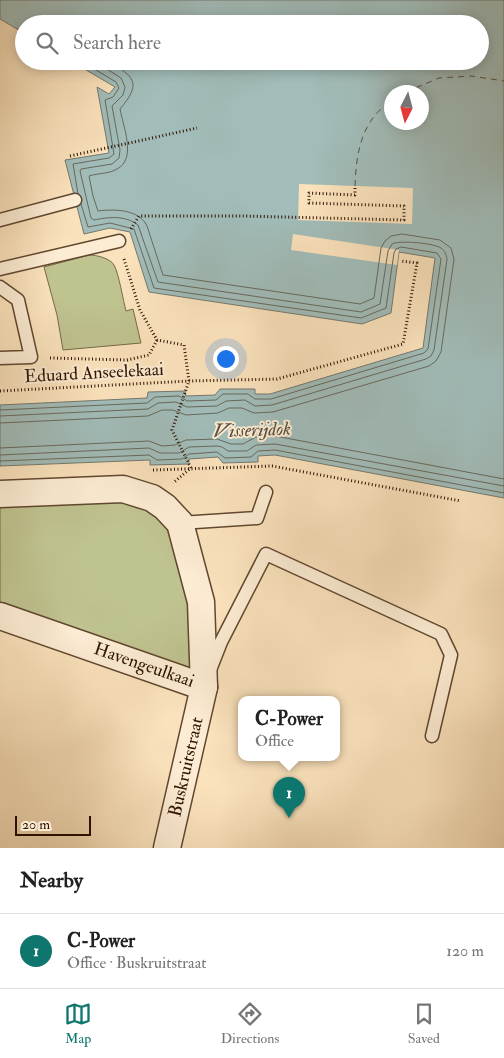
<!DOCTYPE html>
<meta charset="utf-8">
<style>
:root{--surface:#fff;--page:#f6f6f6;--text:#222;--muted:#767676;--line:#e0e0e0;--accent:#0f766e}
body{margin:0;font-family:"IM FELL Double Pica",serif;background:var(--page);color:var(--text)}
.compass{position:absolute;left:384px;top:85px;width:45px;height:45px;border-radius:50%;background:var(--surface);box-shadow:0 2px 12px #0003;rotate:186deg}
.scale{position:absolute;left:15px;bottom:12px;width:76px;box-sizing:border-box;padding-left:5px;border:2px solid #2e1300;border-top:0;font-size:14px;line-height:18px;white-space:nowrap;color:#2e1300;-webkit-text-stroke:4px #fcecd3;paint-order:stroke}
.you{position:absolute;left:225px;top:358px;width:18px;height:18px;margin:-12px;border:4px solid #fff;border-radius:50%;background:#1a73e8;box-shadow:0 0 0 8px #1a73e833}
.badge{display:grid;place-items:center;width:32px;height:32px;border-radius:50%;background:var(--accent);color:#fff;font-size:16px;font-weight:700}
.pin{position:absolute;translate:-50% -41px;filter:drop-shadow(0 1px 2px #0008)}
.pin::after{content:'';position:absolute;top:26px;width:18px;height:15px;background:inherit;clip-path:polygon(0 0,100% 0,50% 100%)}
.popup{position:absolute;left:238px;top:696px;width:102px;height:65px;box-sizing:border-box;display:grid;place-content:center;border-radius:10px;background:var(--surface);filter:drop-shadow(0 1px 4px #0005);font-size:16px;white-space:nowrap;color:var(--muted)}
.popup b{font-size:19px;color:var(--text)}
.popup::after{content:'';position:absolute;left:50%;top:100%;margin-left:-10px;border:10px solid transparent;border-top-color:var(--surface)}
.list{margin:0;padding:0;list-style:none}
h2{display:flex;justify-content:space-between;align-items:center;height:65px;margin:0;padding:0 20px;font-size:21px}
h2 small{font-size:16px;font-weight:400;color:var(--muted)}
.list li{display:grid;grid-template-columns:32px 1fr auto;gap:15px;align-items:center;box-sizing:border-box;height:75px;padding:0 20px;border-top:1px solid var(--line)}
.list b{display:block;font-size:19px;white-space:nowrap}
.list p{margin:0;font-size:16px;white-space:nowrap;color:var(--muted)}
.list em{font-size:16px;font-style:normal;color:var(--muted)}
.icon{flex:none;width:28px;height:28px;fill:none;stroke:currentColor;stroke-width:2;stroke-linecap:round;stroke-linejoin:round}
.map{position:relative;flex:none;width:504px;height:848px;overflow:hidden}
.search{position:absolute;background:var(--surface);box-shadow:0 2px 12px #0003;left:15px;right:15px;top:15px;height:55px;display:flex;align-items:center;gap:12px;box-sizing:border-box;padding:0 18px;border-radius:28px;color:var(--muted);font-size:19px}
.sheet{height:140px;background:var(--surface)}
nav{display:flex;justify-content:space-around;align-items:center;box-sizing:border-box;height:70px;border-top:1px solid var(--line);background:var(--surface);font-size:14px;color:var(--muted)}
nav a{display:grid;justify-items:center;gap:2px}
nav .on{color:var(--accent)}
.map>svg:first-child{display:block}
.green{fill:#bfc390;stroke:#766b48}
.water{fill:#a1bcb9;stroke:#73786f;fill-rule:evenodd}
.pier{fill:#fae2bc}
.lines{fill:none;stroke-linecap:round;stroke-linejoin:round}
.shore{stroke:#68685c;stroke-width:1}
.ferry{stroke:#564e41;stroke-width:1;stroke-dasharray:6 5;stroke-linecap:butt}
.service-casing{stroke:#61472f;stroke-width:15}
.minor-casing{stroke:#61472f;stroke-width:29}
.path{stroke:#2e1300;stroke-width:3;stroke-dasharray:1 2.5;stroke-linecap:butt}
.service{stroke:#fcecd3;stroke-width:12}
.minor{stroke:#fcecd3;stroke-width:26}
.labels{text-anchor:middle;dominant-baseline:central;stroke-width:4;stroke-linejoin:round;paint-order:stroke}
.street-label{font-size:18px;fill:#2e1300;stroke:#fcecd3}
.water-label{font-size:19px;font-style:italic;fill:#564e41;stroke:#fcecd3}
</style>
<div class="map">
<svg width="504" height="848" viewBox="0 0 504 848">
<rect width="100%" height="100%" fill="#fae2bc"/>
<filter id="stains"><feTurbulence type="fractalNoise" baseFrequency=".004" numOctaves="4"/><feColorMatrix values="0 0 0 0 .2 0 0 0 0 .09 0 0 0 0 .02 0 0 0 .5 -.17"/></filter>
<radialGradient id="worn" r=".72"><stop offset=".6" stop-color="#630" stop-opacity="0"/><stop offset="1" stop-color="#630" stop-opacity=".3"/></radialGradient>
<!-- green -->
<g class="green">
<path d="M89 255C96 255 110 258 114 265 119 274 123 300 126 311L133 309 141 343 63 350 57 315 44 267Z"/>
<path d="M124 498 161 518 178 542 195 607 197 673 0 605V504Z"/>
</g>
<!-- water -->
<path class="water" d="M0 0H504V498L275 455 258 456V462L223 463 218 457 189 459V464L150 465V460L0 466V405L147 398 148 392 185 391 186 396 215 395 220 389H255V394H270L423 348 435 258 399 252 391 313 362 324 149 292 130 232 110 228 84 234 65 160 109 153 97 87 109 94 115 87 71 61H480V24H24V33L0 19ZM392 92H422V122H392Z"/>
<!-- pier -->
<g class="pier">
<path d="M299 184 413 188 412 224 298 220Z"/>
<path d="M293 234 399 250 397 265 291 250Z"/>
</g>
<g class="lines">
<!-- shore -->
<g class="shore">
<path d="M78 194 73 164 109 158 114 154 105 100 113 97 119 88 116 82 81 61"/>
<path d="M0 410 147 403 155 397 179 396 187 401 216 400 223 394H248L255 399H271L424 353 428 349 441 259 437 253 401 247 396 249 394 253 386 308 361 318 154 288 134 229 110 223 88 227 81 204"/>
<path d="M0 416 148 409 158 403 176 402 187 407 217 406 226 401 245 400 255 406 272 405 426 359 431 356 434 350 447 259C446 254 445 251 441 248 433 243 400 240 392 244L388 251 380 304 361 312 158 282 138 225C125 215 108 217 94 220L91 218 80 171 81 169 112 164 119 158 120 150 112 106 123 95 125 87 121 78 94 61"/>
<path d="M0 423 148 416 162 410H173L186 415 218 413 229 408H242L254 413 273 412 429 366 436 361 441 352 454 259 451 248 440 240 402 234 391 236 385 241 381 248 374 298 360 304 163 275 147 226C139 209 114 209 98 211L93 196 89 176C98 173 109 174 117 169 137 159 123 126 120 109 142 83 135 77 108 61"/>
<path d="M0 448 149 441 162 446 175 445 186 440 217 439 231 444H243L256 437 275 436 504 479"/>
<path d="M0 455 149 448 160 453H179L189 447 217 446 222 447 228 451H247L256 445 275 444 504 486"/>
<path d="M0 461 149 455 157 460 182 459 189 454 217 452 225 458 251 457 258 451 275 450 504 493"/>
</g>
<!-- ferry -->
<g class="ferry">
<path d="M406 92 439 78 471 76 504 81"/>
<path d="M355 186C356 160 359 134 376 114 380 109 387 105 392 101"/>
</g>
<defs>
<g id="service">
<path d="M0 220 75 200"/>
<path d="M0 269 119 241"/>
<path d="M0 287 18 300 31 357 0 358"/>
<path d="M180 523 257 518 266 492"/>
<path d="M210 670 221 642 266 554 441 634 451 655 432 736"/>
</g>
<g id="minor">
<path d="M0 494 123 489 152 498 165 507 180 523 201 602 204 687 167 848"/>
<path d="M0 616 204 687"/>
</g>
</defs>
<!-- service casing -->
<use href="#service" class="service-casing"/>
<!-- minor casing -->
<use href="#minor" class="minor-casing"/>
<!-- path -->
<g class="path">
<path d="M70 156 197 128"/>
<path d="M131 229 139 216H243L404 220V206L309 203V193L355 195V186"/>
<path d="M124 259 140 310 157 340 184 345 189 381 172 430 191 468 173 483"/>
<path d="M50 358 127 360 149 355 157 340"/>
<path d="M0 391 189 381 277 379 403 344 417 263 401 261"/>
<path d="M153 470 272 466 461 501"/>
</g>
<!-- service -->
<use href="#service" class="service"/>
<!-- minor -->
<use href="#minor" class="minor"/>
</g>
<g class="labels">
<!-- street labels -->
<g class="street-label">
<text transform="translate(94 373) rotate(-3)">Eduard Anseelekaai</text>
<text transform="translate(144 665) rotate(19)">Havengeulkaai</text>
<text transform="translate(186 767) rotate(-77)">Buskruitstraat</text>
</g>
<!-- water labels -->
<g class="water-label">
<text transform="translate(252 430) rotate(-2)">Visserijdok</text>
</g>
</g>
<rect width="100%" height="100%" filter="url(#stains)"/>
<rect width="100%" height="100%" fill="url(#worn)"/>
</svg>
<svg class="compass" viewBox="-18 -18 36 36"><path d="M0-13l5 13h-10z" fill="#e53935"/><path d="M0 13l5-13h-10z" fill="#767676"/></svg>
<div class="scale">20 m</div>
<div class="you"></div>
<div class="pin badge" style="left:289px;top:818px">1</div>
<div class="popup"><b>C-Power</b>Office</div>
<div class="search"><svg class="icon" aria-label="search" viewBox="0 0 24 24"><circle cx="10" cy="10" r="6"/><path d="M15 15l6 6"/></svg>Search here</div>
</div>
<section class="sheet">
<h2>Nearby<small></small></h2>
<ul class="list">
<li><span class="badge">1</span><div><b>C-Power</b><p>Office · Buskruitstraat</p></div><em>120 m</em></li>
</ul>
</section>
<nav>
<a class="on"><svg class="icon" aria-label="map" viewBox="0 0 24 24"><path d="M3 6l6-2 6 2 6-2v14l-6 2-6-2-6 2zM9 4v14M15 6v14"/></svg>Map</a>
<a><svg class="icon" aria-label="directions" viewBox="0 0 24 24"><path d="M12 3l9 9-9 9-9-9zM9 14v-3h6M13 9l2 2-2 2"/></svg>Directions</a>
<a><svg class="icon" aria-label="saved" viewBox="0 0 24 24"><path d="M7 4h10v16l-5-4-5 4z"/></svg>Saved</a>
</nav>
